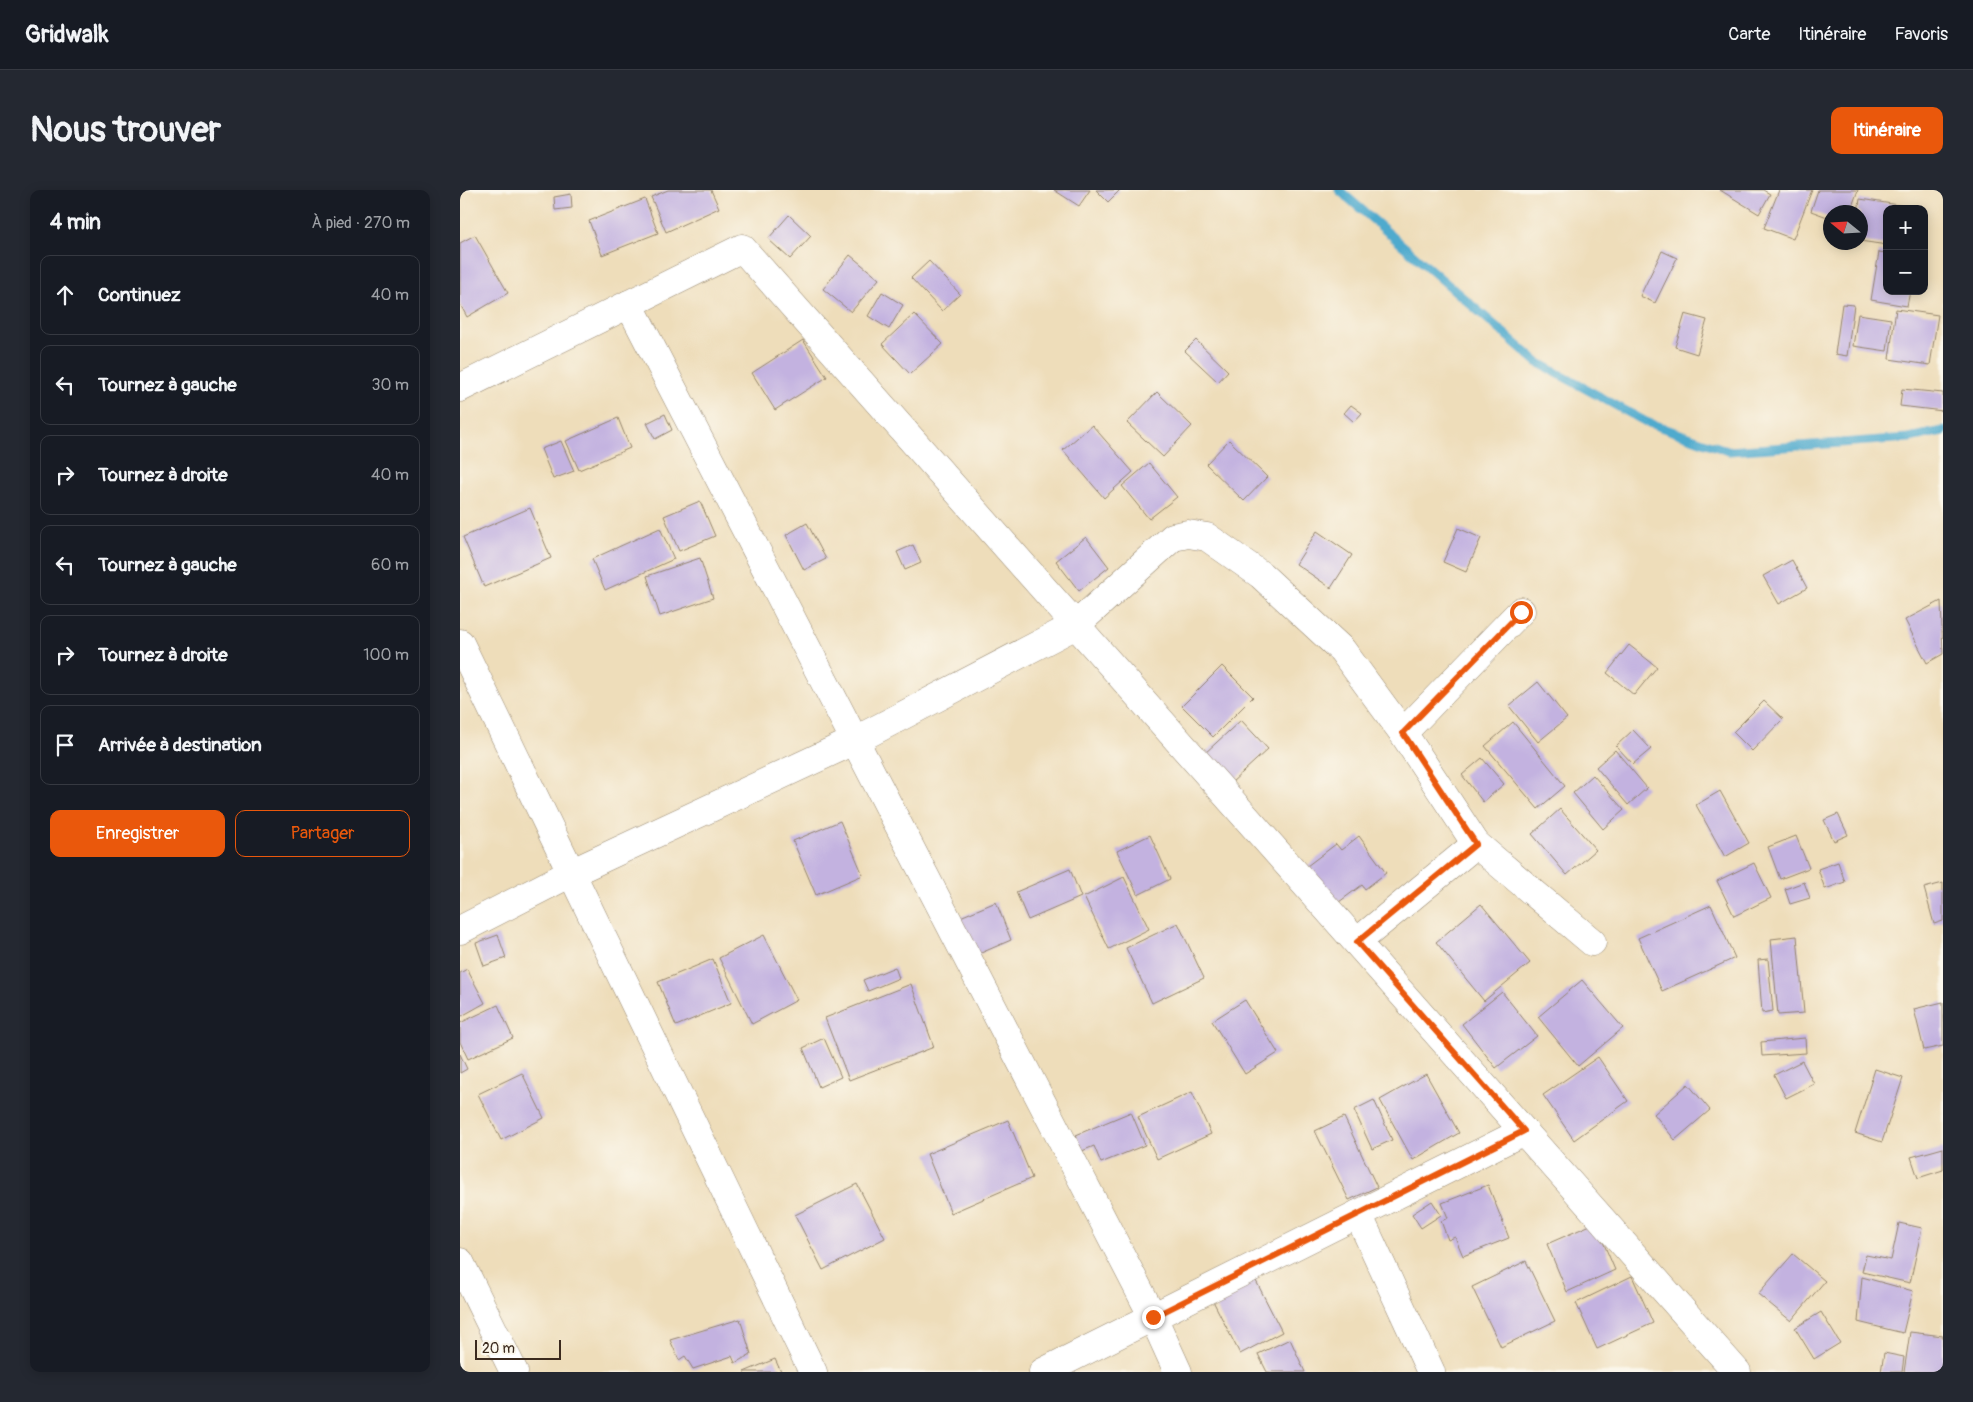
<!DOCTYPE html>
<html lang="fr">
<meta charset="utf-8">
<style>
:root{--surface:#171b24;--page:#242831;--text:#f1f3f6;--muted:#9ea1a6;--line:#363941;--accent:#ea580c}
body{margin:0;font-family:Pangolin,sans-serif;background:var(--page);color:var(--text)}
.controls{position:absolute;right:15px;top:15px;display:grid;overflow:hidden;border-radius:10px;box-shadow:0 2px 12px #0003}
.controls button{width:45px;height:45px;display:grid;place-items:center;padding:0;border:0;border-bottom:1px solid var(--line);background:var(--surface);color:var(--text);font:25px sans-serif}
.compass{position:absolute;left:1363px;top:15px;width:45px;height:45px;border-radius:50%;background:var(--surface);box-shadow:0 2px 12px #0003;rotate:288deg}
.scale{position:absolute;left:15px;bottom:12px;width:86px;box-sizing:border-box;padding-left:5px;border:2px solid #3b2a1e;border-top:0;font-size:14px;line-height:18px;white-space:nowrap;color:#3b2a1e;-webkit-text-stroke:4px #fbf7ec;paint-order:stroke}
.stop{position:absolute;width:15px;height:15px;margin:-11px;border:4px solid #ea580c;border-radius:50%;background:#fff}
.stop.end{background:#ea580c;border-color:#fff;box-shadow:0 1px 5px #0008}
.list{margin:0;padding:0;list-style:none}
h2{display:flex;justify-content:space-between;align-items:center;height:65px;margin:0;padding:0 20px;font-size:21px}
h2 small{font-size:16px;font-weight:400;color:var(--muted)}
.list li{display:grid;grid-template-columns:32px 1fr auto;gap:15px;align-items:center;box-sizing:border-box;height:80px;margin:0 10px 10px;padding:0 10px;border:1px solid var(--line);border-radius:10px}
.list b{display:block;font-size:19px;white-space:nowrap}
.list em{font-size:16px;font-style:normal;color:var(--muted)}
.actions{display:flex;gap:10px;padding:15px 20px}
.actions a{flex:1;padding:11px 0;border:1px solid var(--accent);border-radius:10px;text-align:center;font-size:18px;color:var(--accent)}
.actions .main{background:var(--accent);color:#fff}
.icon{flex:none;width:28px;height:28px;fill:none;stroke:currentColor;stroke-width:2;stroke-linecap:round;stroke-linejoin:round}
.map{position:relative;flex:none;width:1483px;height:1182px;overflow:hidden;border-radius:10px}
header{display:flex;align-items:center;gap:30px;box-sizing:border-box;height:70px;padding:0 25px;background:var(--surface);border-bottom:1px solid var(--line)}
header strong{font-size:24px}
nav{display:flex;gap:28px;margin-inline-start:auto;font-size:18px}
.intro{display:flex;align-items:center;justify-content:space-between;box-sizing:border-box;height:120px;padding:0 30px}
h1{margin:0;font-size:35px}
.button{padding:12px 22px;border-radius:10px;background:var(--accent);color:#fff;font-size:18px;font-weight:700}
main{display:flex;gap:30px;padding:0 30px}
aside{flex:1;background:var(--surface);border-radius:10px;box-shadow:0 2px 12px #0003}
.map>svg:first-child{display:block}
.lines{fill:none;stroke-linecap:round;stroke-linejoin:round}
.stream{stroke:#4faacd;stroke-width:9}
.building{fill:#c3b2e0}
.street-casing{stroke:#94846c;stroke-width:29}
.street{stroke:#fff;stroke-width:28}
.route{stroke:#ea580c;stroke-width:6}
</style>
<header>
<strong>Gridwalk</strong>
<nav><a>Carte</a><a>Itinéraire</a><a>Favoris</a></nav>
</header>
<div class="intro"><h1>Nous trouver</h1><a class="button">Itinéraire</a></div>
<main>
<aside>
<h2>4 min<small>À pied · 270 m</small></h2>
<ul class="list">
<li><svg class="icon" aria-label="ahead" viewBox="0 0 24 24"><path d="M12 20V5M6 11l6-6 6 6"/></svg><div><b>Continuez</b></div><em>40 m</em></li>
<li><svg class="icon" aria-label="left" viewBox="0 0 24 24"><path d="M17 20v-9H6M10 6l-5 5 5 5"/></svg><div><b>Tournez à gauche</b></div><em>30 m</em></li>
<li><svg class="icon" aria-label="right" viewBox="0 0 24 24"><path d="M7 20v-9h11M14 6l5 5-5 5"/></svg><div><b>Tournez à droite</b></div><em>40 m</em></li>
<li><svg class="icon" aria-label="left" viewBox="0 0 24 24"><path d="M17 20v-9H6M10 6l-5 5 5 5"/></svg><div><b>Tournez à gauche</b></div><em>60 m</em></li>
<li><svg class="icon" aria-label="right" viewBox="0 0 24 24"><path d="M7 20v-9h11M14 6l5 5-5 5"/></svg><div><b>Tournez à droite</b></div><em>100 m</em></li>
<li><svg class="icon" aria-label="arrive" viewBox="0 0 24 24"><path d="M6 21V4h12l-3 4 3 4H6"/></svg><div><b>Arrivée à destination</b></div></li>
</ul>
<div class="actions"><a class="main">Enregistrer</a><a>Partager</a></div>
</aside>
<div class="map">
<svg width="1483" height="1182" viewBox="0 0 1483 1182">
<rect width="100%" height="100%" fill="#fbf7ec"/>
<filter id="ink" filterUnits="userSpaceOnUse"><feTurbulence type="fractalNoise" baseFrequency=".02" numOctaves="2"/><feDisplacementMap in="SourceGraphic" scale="10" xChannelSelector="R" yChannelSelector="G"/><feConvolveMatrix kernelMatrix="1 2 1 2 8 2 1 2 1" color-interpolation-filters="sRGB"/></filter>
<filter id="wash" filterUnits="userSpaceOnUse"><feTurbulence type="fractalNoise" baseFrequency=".0096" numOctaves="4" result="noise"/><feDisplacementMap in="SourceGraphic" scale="20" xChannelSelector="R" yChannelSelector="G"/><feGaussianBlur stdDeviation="1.12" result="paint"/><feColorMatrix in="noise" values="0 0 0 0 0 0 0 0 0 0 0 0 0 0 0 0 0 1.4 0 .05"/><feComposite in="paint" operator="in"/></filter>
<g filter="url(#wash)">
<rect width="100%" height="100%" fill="#eeddba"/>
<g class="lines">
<!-- stream -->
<path class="stream" d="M879 0 1077 172 1186 232 1269 261 1449 248 1483 241"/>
</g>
<g id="blocks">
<!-- building -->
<g class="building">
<path d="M208 0H251L259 18 206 42 191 7Z"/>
<path d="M594 0H630L619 16Z"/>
<path d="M636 0H660L648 12Z"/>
<path d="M1260 0H1303L1310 4 1299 24Z"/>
<path d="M1319 0H1352L1333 49 1304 38Z"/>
<path d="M1358 0H1398L1390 22H1370V28L1351 21Z"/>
<path d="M111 4 112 18 95 20 94 7Z"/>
<path d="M185 9 198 43 142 65 129 31Z"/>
<path d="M1400 9 1458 18V19H1427V55L1400 51V22H1398Z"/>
<path d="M329 25 351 46 330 69 308 49Z"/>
<path d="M15 45 48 103 7 127 0 114V53Z"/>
<path d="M1202 61 1217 68 1195 113 1180 106Z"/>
<path d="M1419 62 1427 63V101H1450L1447 116 1411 110Z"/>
<path d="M390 65 419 89 391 122 363 99Z"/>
<path d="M469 71 500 104 482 121 451 88Z"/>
<path d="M422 102 443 115 429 139 408 126Z"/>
<path d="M1382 114 1394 115 1387 166 1375 164Z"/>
<path d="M1436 119 1478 125 1470 175 1429 169Z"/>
<path d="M454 124 483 154 450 184 422 154Z"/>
<path d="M1225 124 1247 130 1237 164 1215 157Z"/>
<path d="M1398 124 1431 129 1427 161 1393 156Z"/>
<path d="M343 150 367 187 315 220 292 183Z"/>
<path d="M736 150 768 181 758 192 725 161Z"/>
<path d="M1442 199 1483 203V221L1440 216Z"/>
<path d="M697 202 732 236 703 267 667 233Z"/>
<path d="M891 215 902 223 894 232 884 223Z"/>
<path d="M205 224 212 240 195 249 187 233Z"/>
<path d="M158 228 170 258 119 280 106 251Z"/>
<path d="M632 235 673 282 644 308 603 260Z"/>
<path d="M769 250 807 287 784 311 746 274Z"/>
<path d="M101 251 114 281 93 289 81 259Z"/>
<path d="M689 273 717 307 689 329 662 296Z"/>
<path d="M240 311 255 346 219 361 204 326Z"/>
<path d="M70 318 91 368 24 397 3 347Z"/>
<path d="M347 333 366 369 344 380 326 345Z"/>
<path d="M200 338 214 369 145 400 132 369Z"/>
<path d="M998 338 1021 348 1006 382 983 372Z"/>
<path d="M857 341 892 365 871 398 836 374Z"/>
<path d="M626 347 649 377 619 401 596 371Z"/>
<path d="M453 355 461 373 445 380 437 362Z"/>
<path d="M240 368 253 408 200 426 187 386Z"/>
<path d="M1332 370 1347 398 1319 414 1303 386Z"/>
<path d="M1481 411 1483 464 1467 473 1445 430Z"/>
<path d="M1169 455 1197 477 1174 505 1147 483Z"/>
<path d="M762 476 793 507 753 547 722 516Z"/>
<path d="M1078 492 1107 528 1078 552 1049 516Z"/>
<path d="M1304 511 1323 529 1292 561 1273 542Z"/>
<path d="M781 530 808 559 771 593 744 564Z"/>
<path d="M1053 532 1105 596 1078 619 1025 556Z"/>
<path d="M1173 540 1191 559 1173 574 1156 556Z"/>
<path d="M1155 560 1187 598 1168 615 1136 577Z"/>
<path d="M1022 568 1044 594 1023 612 1002 585Z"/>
<path d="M1133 585 1164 620 1143 639 1113 603Z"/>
<path d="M1260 601 1289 653 1265 667 1236 615Z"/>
<path d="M1100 619 1136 660 1107 685 1072 644Z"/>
<path d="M1378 624 1388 645 1374 651 1364 630Z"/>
<path d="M380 631 403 685 356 705 333 651Z"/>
<path d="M690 645 710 689 678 705 657 661Z"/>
<path d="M899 646 926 683 905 699 902 695 875 715 847 676 876 654 881 660Z"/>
<path d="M1336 646 1349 678 1320 689 1308 657Z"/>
<path d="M1378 672 1385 692 1365 699 1358 679Z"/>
<path d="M1294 673 1311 708 1274 726 1257 691Z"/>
<path d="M610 679 621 707 568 730 556 702Z"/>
<path d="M664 687 689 739 649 759 624 707Z"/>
<path d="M1344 692 1350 708 1330 714 1325 699Z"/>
<path d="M1483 693V731L1474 734 1464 698Z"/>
<path d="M536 712 551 750 514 766 498 728Z"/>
<path d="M1021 714 1070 773 1024 811 976 752Z"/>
<path d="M1251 715 1275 768 1202 801 1178 748Z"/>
<path d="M718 733 744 788 692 813 666 758Z"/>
<path d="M38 745 46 768 24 776 16 753Z"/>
<path d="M304 745 337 810 292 834 259 768Z"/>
<path d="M1337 746 1344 823 1318 825 1311 749Z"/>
<path d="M253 769 271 813 216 836 198 792Z"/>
<path d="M1308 769 1313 821 1302 823 1298 770Z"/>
<path d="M435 777 439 788 408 801 403 790Z"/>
<path d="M7 779 25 813 0 827V783Z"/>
<path d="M1122 790 1163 838 1118 876 1078 827Z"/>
<path d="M451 794 474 857 389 890 365 828Z"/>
<path d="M1042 802 1077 846 1036 878 1002 834Z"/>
<path d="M785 810 818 863 785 884 752 831Z"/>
<path d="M1483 812V856L1464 860 1454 819Z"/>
<path d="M38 815 53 848 8 869 0 852V833Z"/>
<path d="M364 848 381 887 359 897 343 858Z"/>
<path d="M1345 848 1346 863 1302 866 1301 852Z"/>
<path d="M0 864 7 879 0 883Z"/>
<path d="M1138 867 1168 911 1114 950 1083 905Z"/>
<path d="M1342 871 1354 894 1326 908 1314 885Z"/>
<path d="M1415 879 1443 888 1422 952 1395 943Z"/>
<path d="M62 883 84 928 41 950 18 904Z"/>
<path d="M966 884 999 943 953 970 920 910Z"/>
<path d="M1228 894 1250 920 1215 950 1194 924Z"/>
<path d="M732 902 751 944 697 969 678 927Z"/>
<path d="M914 910 932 950 912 959 894 920Z"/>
<path d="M671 922 685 955 641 973 634 956 622 961 616 945Z"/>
<path d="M884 927 917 997 889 1010 855 941Z"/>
<path d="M548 930 572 988 491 1023 467 964Z"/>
<path d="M1483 958V980L1458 988 1451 967Z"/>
<path d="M397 994 425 1048 363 1080 335 1025Z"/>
<path d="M1028 995 1049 1048 1003 1066 995 1047 988 1050 981 1031 988 1028 982 1013Z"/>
<path d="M972 1011 981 1025 961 1038 952 1024Z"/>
<path d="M1135 1033 1155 1080 1107 1102 1087 1054Z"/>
<path d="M1439 1033 1462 1038 1450 1093 1402 1082 1406 1065 1431 1070Z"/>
<path d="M1333 1064 1365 1091 1331 1131 1298 1104Z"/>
<path d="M1066 1071 1095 1131 1041 1157 1012 1097Z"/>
<path d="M793 1085 822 1142 780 1164 751 1107Z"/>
<path d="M1172 1086 1193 1133 1137 1159 1116 1113Z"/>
<path d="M1402 1087 1453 1101 1443 1143 1398 1132Z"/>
<path d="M1361 1122 1380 1153 1354 1169 1335 1138Z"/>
<path d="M280 1129 291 1164 275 1173 272 1166 233 1179 225 1166 219 1170 210 1150Z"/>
<path d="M1450 1142 1483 1146V1182H1444Z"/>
<path d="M830 1149 845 1182H807L798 1164Z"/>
<path d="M1424 1163 1444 1167 1442 1182H1421Z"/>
<path d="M315 1169 321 1182H284Z"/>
</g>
</g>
</g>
<g filter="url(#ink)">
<use href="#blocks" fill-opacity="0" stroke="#94846c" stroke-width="1"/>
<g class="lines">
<defs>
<g id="street">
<path d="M169 114 693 1127 718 1182"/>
<path d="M0 198 282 58 1277 1182"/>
<path d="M0 453 353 1182"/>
<path d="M943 543 1061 421"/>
<path d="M0 740 111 683 394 551 616 435 713 347 728 344 747 347 801 385 882 460 943 543 1016 654 1132 752"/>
<path d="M897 752 1016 654"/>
<path d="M898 1024 971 1182"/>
<path d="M0 1072 54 1182"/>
<path d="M583 1182 1064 941"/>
</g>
</defs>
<!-- street casing -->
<use href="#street" class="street-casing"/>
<!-- street -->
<use href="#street" class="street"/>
</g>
</g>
<g class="lines" filter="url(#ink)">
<!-- route -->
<path class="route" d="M693 1127 1064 941 897 752 1016 654 943 543 1061 422"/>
</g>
</svg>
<div class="controls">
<button>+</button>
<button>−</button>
</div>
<svg class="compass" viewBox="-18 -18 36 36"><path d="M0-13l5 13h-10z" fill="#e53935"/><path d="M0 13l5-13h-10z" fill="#9ea1a6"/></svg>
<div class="scale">20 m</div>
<div class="stop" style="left:1061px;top:422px"></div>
<div class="stop end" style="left:693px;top:1127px"></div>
</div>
</main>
